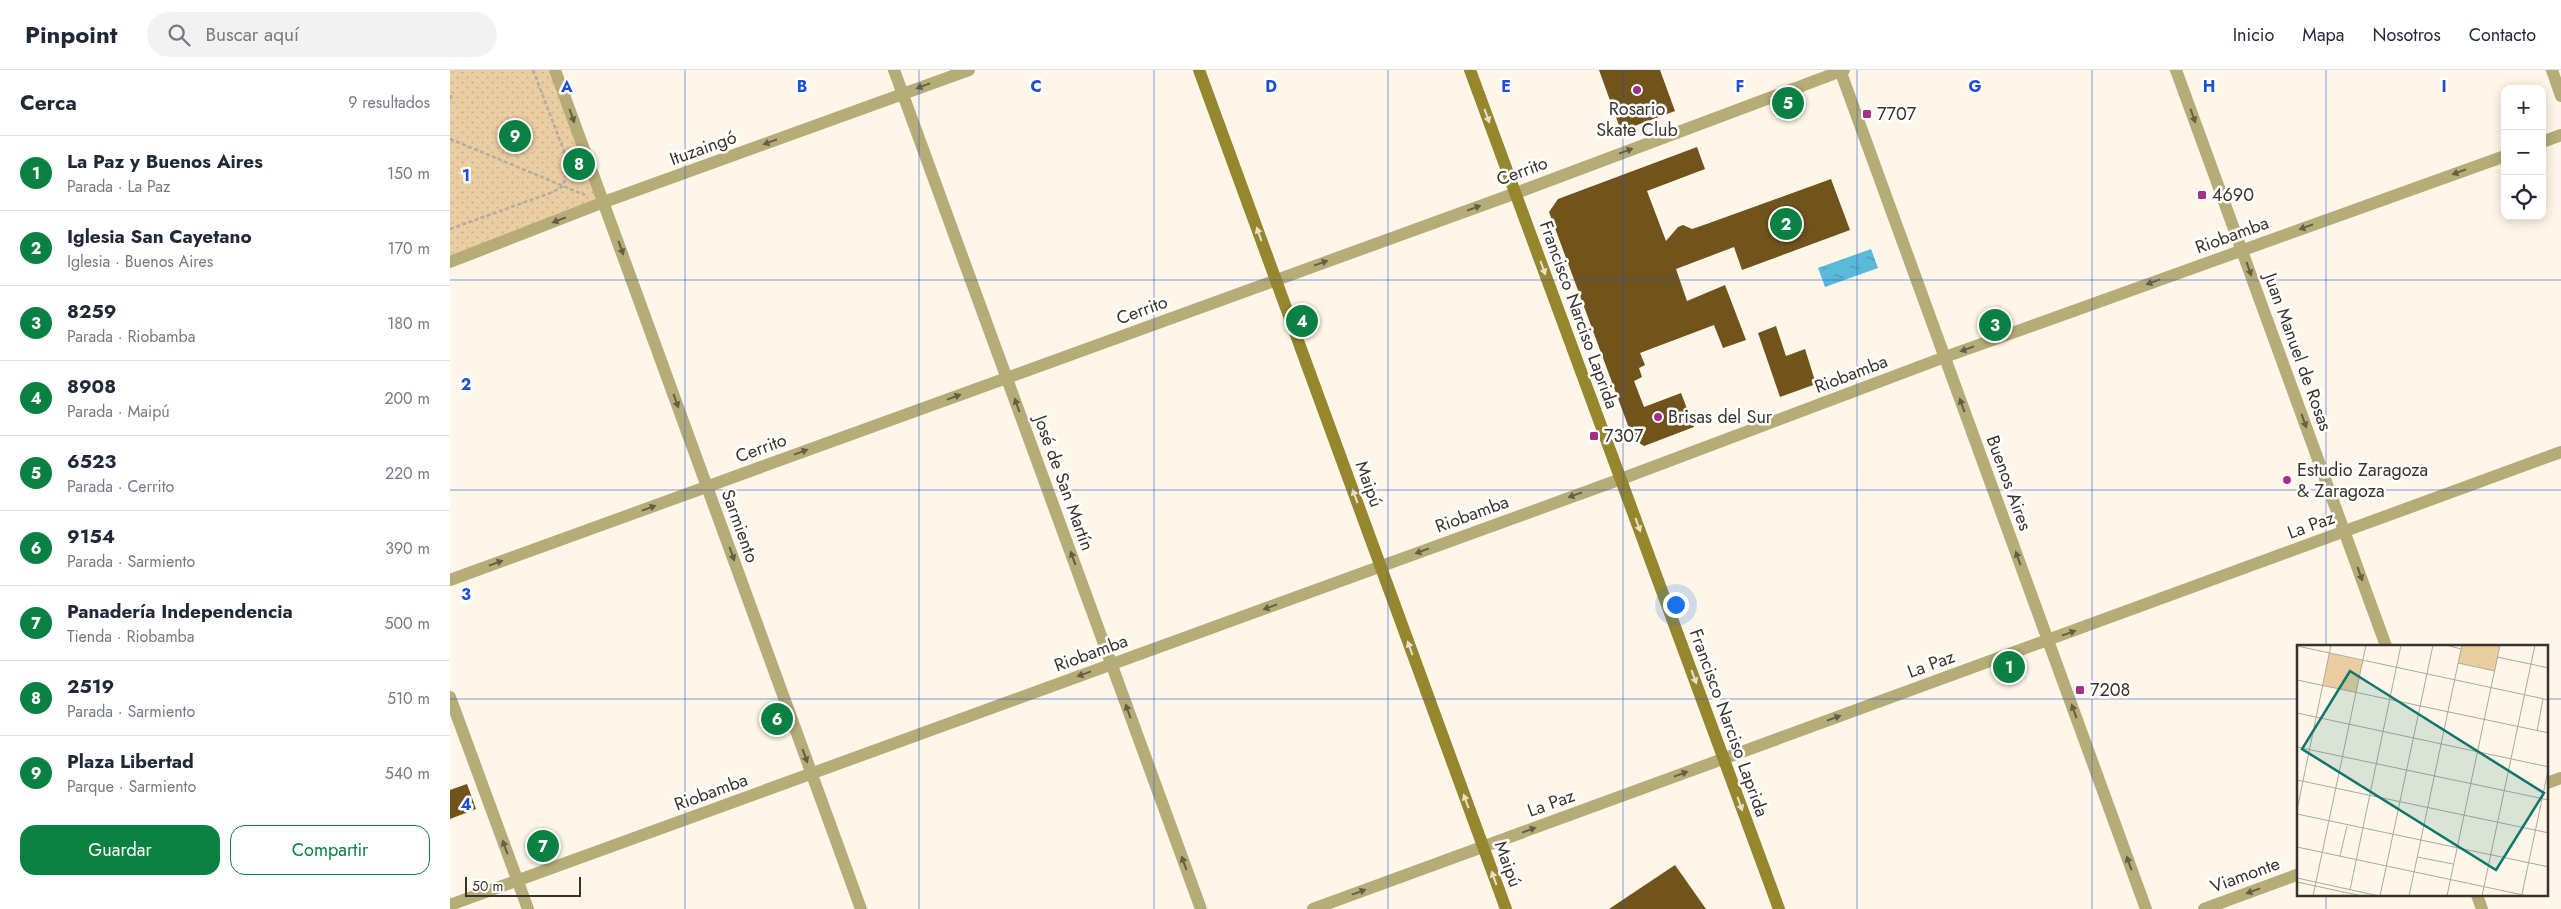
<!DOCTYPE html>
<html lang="es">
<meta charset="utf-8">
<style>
:root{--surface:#fff;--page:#f2f2f3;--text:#1f2937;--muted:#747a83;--line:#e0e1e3;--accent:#0b8043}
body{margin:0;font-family:Jost,sans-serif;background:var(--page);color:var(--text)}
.controls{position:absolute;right:15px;top:15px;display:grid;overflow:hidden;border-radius:10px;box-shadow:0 2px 12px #0003}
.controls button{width:45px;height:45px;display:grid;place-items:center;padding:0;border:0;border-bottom:1px solid var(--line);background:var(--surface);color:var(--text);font:25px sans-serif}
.scale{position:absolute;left:15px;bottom:12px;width:116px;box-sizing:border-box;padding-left:5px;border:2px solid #38342d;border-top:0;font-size:14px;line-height:18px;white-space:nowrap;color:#38342d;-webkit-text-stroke:4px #fff;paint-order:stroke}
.you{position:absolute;left:1225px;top:534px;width:18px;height:18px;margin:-12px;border:4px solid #fff;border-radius:50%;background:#1a73e8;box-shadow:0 0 0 8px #1a73e833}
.badge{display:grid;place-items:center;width:32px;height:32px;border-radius:50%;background:var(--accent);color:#fff;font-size:16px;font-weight:700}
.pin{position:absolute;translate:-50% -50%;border:2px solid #fff;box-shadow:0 1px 5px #0006}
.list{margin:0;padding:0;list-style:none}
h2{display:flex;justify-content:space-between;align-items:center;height:65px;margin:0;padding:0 20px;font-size:21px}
h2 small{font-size:16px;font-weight:400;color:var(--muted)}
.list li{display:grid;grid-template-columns:32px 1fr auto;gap:15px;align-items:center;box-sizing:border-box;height:75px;padding:0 20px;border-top:1px solid var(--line)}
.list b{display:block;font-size:19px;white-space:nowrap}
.list p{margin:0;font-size:16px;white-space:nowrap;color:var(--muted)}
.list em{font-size:16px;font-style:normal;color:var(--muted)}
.actions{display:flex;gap:10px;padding:15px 20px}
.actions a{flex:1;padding:11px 0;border:1px solid var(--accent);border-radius:15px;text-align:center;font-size:18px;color:var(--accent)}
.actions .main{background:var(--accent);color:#fff}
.icon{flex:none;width:28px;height:28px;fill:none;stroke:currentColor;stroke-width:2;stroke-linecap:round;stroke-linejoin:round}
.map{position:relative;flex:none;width:2111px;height:839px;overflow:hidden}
header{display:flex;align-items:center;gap:30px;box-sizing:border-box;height:70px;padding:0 25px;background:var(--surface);border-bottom:1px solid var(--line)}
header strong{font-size:24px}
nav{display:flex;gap:28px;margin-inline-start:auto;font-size:18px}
.search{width:350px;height:45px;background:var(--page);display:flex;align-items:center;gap:12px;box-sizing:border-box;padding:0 18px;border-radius:28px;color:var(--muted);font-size:19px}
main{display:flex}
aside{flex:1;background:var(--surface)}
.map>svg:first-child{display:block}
.park{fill:url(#park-dots)}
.water{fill:url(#water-ripples)}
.building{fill:#71531c}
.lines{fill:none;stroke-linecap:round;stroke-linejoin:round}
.path{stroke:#b3aca1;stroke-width:2.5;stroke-dasharray:4 2.5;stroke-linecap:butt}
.minor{stroke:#b6ac77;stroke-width:12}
.secondary{stroke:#96872e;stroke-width:12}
.oneway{fill:#645e47}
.oneway2{fill:#e5e1cb}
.grid{fill:none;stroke:#1d4ed8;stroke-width:1;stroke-opacity:0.55}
.poi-dot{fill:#a62f88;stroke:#fff;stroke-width:2}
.labels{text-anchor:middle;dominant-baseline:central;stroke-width:5;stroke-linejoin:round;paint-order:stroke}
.poi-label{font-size:18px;fill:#38342d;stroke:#fff;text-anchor:start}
.street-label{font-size:18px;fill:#38342d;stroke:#fff}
.inset-road{fill:none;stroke:#afa89d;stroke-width:1}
.view{fill:#0f766e;fill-opacity:0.15;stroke:#0f766e;stroke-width:2.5}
.inset-edge{fill:none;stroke:#38342d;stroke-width:2.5}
.grid-label{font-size:16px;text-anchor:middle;font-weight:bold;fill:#1d4ed8;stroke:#fff;stroke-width:5;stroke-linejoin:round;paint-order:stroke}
</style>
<header>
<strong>Pinpoint</strong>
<div class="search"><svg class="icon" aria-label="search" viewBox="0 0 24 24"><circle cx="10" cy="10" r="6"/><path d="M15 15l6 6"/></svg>Buscar aquí</div>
<nav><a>Inicio</a><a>Mapa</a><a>Nosotros</a><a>Contacto</a></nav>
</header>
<main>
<aside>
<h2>Cerca<small>9 resultados</small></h2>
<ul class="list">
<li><span class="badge">1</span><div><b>La Paz y Buenos Aires</b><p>Parada · La Paz</p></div><em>150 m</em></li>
<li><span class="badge">2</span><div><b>Iglesia San Cayetano</b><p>Iglesia · Buenos Aires</p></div><em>170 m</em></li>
<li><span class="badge">3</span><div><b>8259</b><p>Parada · Riobamba</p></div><em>180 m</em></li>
<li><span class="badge">4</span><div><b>8908</b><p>Parada · Maipú</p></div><em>200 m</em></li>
<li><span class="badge">5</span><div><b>6523</b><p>Parada · Cerrito</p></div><em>220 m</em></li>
<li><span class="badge">6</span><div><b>9154</b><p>Parada · Sarmiento</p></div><em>390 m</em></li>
<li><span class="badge">7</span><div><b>Panadería Independencia</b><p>Tienda · Riobamba</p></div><em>500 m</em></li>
<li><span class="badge">8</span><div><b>2519</b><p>Parada · Sarmiento</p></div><em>510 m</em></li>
<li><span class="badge">9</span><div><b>Plaza Libertad</b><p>Parque · Sarmiento</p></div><em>540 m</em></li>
</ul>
<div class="actions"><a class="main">Guardar</a><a>Compartir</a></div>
</aside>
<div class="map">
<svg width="2111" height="839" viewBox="0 0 2111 839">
<defs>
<pattern id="park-dots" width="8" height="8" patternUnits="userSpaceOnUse" patternTransform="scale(1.25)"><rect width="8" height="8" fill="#eacea1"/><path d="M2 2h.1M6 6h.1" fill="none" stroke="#c9b28b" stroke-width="1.8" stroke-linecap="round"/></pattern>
<pattern id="water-ripples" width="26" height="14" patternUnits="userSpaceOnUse" patternTransform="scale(1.25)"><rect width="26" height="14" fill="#59bad9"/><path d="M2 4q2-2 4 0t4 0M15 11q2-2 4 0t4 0" fill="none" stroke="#4b98b0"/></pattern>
</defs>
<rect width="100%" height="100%" fill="#fef6e8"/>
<!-- park -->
<path class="park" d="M0 0H105L154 132 0 192Z"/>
<!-- water -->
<path class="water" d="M1421 179 1428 198 1375 217 1368 198Z"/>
<!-- building -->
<g class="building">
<path d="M1149 0H1210L1225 41 1171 61Z"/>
<path d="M1247 77 1255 99 1197 121 1216 171 1228 157 1233 155 1242 159 1251 156 1381 109 1400 160 1292 200 1284 177 1226 199 1237 231 1275 215 1296 270 1273 278 1264 255 1190 283 1195 295 1189 298 1192 307 1184 311 1194 337 1231 323 1244 357 1194 376 1183 369 1099 142 1108 129Z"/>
<path d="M1326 256 1336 286 1355 279 1366 314 1330 327 1308 263Z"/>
<path d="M17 714 26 739 0 749V720Z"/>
<path d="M1225 795 1256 839H1159Z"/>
</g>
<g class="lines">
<!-- path -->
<g class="path">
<path d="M0 29 3 22"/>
<path d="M0 69 135 125"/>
<path d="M0 159 103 122 113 116 119 94 83 0"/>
</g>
<!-- minor -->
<g class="minor">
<path d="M105 0 411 839"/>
<path d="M444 0 751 839"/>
<path d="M1390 0 1696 839"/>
<path d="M1726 0 1936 576"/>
<path d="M2102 0 2111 26"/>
<path d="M2092 72 2111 65"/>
<path d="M0 192 154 132 519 0"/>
<path d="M0 510 1066 123 1394 0"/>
<path d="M0 627 78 839"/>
<path d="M2097 713 2111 708"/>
<path d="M2027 825 2032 839"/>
<path d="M0 835 1171 409 1495 287 2055 86"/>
<path d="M863 839 2111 382"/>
<path d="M1754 839 1849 804"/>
</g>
<!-- secondary -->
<g class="secondary">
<path d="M749 0 1056 839"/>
<path d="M1020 0 1329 839"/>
</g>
</g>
<!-- one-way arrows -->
<defs><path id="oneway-solid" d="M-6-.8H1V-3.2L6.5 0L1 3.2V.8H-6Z" transform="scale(1.25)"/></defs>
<g class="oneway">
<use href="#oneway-solid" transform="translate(473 16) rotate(160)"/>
<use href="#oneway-solid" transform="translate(122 46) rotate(70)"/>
<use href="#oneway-solid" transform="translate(1743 46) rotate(70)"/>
<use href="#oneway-solid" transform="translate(320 72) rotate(160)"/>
<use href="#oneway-solid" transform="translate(1176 81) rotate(-20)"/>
<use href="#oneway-solid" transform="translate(2009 102) rotate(160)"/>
<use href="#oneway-solid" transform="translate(1024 138) rotate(-20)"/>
<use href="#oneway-solid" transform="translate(109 150) rotate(159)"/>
<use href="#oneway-solid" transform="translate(1856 157) rotate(160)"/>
<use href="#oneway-solid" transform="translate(171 178) rotate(70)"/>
<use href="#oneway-solid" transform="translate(871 193) rotate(-20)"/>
<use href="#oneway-solid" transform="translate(1799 199) rotate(70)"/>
<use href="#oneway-solid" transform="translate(1703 212) rotate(160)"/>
<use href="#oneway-solid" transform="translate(1517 279) rotate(160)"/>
<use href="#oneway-solid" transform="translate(504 327) rotate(-20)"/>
<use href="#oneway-solid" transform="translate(226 331) rotate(70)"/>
<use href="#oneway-solid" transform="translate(567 335) rotate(-110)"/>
<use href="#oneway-solid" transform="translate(1512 335) rotate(-110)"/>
<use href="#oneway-solid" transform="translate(1854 351) rotate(70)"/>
<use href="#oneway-solid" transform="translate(351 382) rotate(-20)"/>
<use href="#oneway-solid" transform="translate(1125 425) rotate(160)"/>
<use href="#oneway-solid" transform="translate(199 438) rotate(-20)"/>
<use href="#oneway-solid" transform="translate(972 481) rotate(160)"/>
<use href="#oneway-solid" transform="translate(282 484) rotate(70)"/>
<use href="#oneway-solid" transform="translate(623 488) rotate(-110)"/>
<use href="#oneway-solid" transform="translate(1568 488) rotate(-110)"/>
<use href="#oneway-solid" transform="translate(46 493) rotate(-20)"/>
<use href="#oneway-solid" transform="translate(1910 504) rotate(70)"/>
<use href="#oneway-solid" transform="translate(820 537) rotate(160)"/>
<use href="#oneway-solid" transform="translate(1619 563) rotate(-20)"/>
<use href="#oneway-solid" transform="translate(634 604) rotate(160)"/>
<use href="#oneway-solid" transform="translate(678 641) rotate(-110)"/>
<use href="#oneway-solid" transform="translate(1624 641) rotate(-110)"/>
<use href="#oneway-solid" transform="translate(1384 648) rotate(-20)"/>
<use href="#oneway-solid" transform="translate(355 686) rotate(70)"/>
<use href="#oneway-solid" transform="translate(1231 704) rotate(-20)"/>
<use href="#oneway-solid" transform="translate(1079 760) rotate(-20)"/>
<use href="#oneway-solid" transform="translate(55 777) rotate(-110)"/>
<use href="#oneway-solid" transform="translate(734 793) rotate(-110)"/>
<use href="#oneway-solid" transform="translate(1679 793) rotate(-110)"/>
<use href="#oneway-solid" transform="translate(1803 821) rotate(160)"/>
<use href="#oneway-solid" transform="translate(909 822) rotate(-20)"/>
</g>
<g class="oneway2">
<use href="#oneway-solid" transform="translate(1037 46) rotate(70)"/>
<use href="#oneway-solid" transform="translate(809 164) rotate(-110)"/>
<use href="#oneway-solid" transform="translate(1093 198) rotate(70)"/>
<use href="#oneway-solid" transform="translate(905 426) rotate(-110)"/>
<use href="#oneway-solid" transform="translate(1188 455) rotate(70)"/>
<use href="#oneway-solid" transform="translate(960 578) rotate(-110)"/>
<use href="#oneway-solid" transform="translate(1244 607) rotate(70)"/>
<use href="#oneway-solid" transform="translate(1016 731) rotate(-110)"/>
<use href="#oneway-solid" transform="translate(1290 734) rotate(70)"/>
<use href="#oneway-solid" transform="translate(1044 808) rotate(-110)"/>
</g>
<!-- grid -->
<path class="grid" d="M235 0V839M469 0V839M704 0V839M938 0V839M1173 0V839M1407 0V839M1642 0V839M1876 0V576M0 210H2111M0 420H2111M0 629H1849M2097 629H2111M1876 825V839"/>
<!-- markers -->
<g class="poi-dot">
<circle cx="1187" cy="20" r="5"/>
<rect x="1412" y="39" width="10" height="10" rx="2.5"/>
<rect x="1747" y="120" width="10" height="10" rx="2.5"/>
<circle cx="1208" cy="347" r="5"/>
<rect x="1139" y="361" width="10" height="10" rx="2.5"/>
<circle cx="1837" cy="410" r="5"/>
<rect x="1625" y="615" width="10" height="10" rx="2.5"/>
</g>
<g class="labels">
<!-- poi labels -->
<g class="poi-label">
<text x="1187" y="39" text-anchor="middle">Rosario<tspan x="1187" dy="21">Skate Club</tspan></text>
<text x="1427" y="44">7707</text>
<text x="1762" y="125">4690</text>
<text x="1218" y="347">Brisas del Sur</text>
<text x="1154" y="366">7307</text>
<text x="1847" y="400">Estudio Zaragoza<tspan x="1847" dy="21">&amp; Zaragoza</tspan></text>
<text x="1640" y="620">7208</text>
</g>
<!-- street labels -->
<g class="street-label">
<text transform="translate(253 78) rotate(-20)">Ituzaingó</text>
<text transform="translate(1072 101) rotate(-20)">Cerrito</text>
<text transform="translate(1782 165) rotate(-20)">Riobamba</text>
<text transform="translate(692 240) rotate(-20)">Cerrito</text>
<text transform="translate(1129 245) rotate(70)">Francisco Narciso Laprida</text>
<text transform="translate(1848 282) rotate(70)">Juan Manuel de Rosas</text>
<text transform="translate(1401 304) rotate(-21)">Riobamba</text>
<text transform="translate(311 378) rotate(-20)">Cerrito</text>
<text transform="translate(614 413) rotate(70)">José de San Martín</text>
<text transform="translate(1559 413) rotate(70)">Buenos Aires</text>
<text transform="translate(919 414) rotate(70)">Maipú</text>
<text transform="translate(1022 444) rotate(-20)">Riobamba</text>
<text transform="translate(1861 455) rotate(-20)">La Paz</text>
<text transform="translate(290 456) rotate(70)">Sarmiento</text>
<text transform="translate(641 583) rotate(-20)">Riobamba</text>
<text transform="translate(1481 594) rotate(-20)">La Paz</text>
<text transform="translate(1279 653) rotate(70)">Francisco Narciso Laprida</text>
<text transform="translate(261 722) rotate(-20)">Riobamba</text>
<text transform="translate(1101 733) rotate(-20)">La Paz</text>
<text transform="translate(1058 794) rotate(70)">Maipú</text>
<text transform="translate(1795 805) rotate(-20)">Viamonte</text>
</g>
</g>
<!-- overview -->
<g transform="translate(1847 575)">
<rect width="251" height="251" fill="#fef6e8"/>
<path d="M165 0H203L198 26 161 18ZM32 8 66 16 59 47 26 41Z" fill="#eacea1"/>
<path class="inset-road" d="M149 0 164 4M0 1 252 55M200 12 252 23M161 18 198 26M0 35 252 88M0 68 252 122M240 86 246 54M0 102 252 155M0 135 252 188M0 165 34 0M0 169 252 222M0 202 231 251M43 211 50 181M120 212 156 219M0 233 82 251M0 237 65 251M53 245 104 0M225 249 252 121M16 251 69 0M83 251 136 0M112 251 165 0M150 251 203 0M185 251 238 0"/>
<path class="view" d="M53 26 247 148 199 225 5 104Z"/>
<rect width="251" height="251" class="inset-edge"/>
</g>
<g class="grid-label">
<text x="117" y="22">A</text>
<text x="352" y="22">B</text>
<text x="586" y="22">C</text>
<text x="821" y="22">D</text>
<text x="1056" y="22">E</text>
<text x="1290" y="22">F</text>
<text x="1525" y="22">G</text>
<text x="1759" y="22">H</text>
<text x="1994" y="22">I</text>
<text x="16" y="111">1</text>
<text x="16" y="320">2</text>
<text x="16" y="530">3</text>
<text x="16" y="740">4</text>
</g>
</svg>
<div class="controls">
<button>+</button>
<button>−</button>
<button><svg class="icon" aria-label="locate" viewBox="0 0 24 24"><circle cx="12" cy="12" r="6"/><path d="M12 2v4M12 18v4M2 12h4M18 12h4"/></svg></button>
</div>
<div class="scale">50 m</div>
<div class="you"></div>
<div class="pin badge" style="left:1559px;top:597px">1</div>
<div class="pin badge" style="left:1336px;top:154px">2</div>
<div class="pin badge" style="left:1545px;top:255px">3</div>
<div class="pin badge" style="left:852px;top:251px">4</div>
<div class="pin badge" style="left:1338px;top:33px">5</div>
<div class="pin badge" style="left:327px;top:649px">6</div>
<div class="pin badge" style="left:93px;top:776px">7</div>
<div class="pin badge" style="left:129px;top:94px">8</div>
<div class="pin badge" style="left:65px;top:66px">9</div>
</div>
</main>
